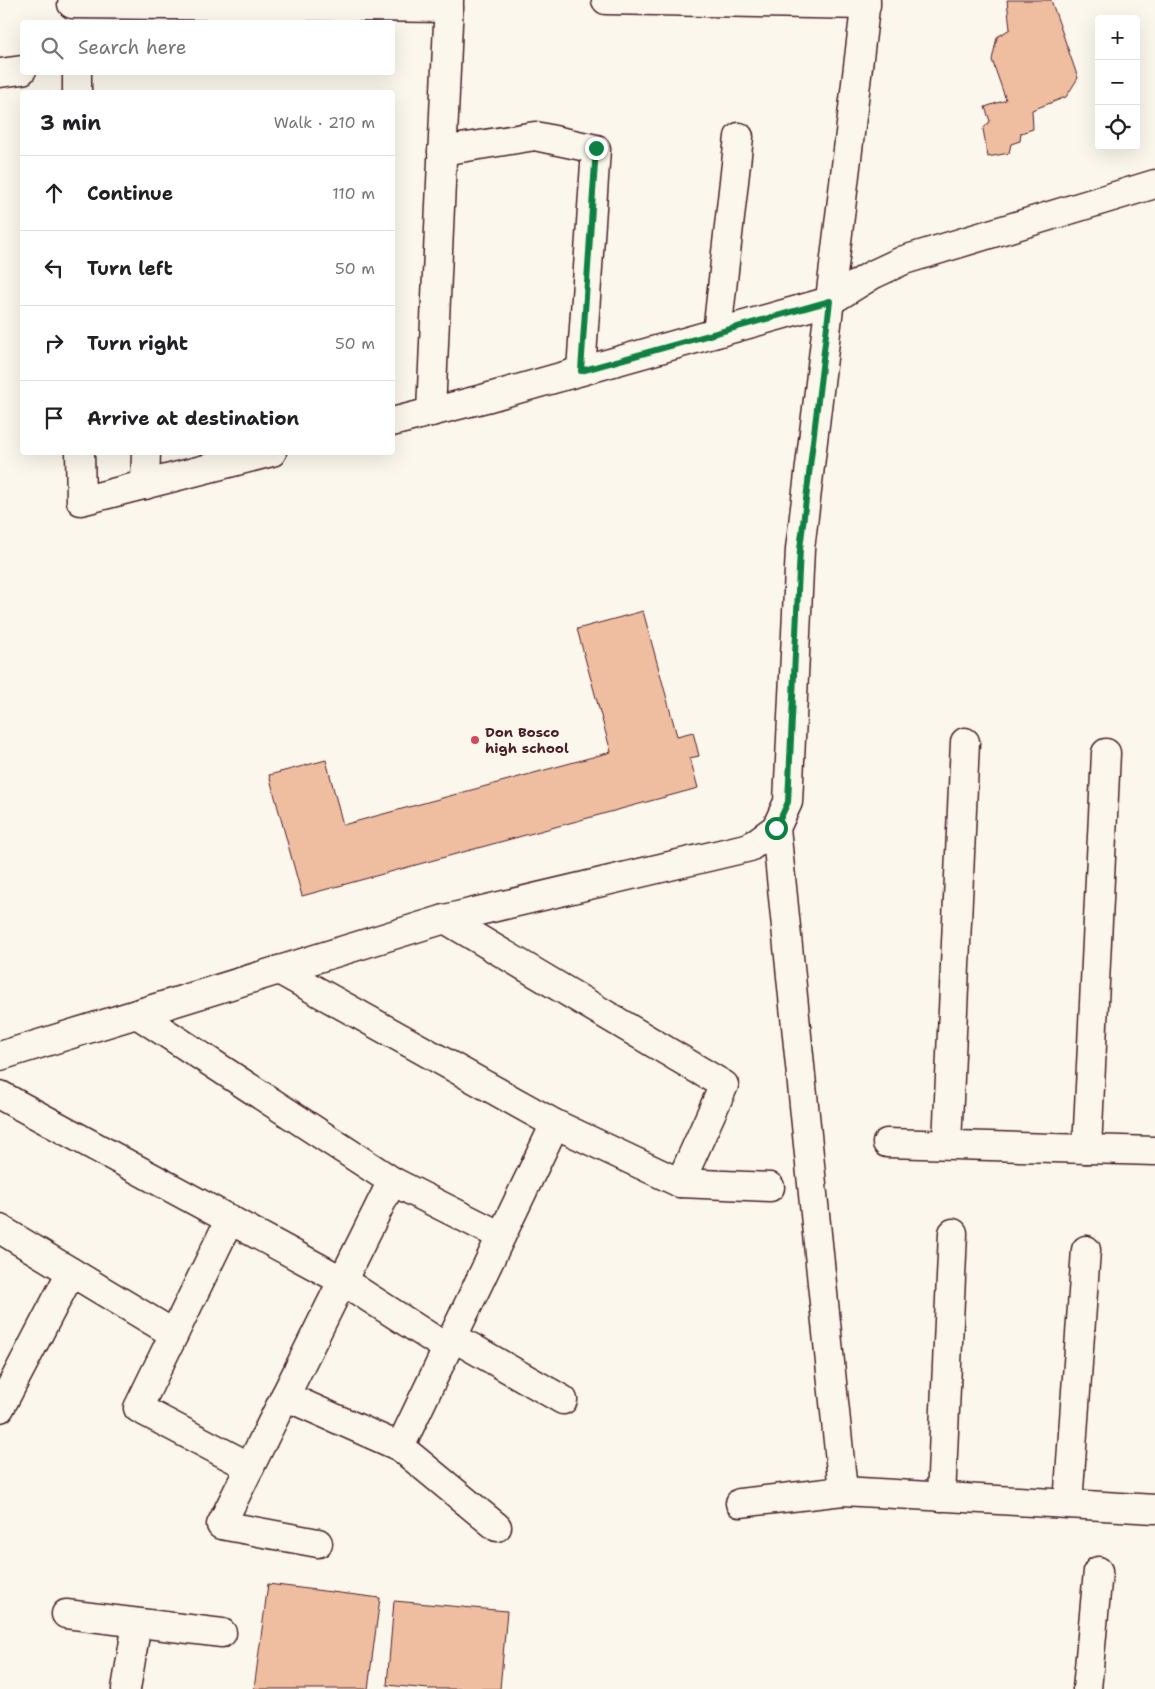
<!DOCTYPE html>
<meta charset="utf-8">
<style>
:root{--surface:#fff;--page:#f2f2f2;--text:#202124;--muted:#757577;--line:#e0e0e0}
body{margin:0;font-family:"Shantell Sans",sans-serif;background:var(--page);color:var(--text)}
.controls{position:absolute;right:15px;top:15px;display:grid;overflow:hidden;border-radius:5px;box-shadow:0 5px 20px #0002}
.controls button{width:45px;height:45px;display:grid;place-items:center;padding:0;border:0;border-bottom:1px solid var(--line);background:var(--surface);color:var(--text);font:25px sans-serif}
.stop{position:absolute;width:15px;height:15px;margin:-11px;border:4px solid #0b8043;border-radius:50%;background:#fff}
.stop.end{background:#0b8043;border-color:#fff;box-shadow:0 1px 5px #0008}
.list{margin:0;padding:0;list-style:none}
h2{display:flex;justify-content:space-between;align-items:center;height:65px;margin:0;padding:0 20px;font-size:21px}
h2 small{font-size:16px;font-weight:400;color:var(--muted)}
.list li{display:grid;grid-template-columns:32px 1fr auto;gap:15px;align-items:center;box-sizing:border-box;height:75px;padding:0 20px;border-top:1px solid var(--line)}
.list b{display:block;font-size:19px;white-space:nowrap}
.list em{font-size:16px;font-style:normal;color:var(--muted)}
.icon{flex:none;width:28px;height:28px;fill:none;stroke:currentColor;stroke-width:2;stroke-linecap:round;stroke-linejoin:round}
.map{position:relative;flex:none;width:1155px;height:1689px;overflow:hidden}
.search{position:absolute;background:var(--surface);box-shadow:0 5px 20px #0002;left:20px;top:20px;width:375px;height:55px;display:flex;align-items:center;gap:12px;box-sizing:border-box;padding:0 18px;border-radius:5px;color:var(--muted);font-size:19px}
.panel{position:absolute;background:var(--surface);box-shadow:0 5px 20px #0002;left:20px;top:90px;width:375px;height:365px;border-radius:5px}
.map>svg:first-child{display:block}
.building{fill:#efbda0;stroke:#4a1f2b}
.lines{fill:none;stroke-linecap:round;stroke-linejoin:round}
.minor-casing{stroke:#4a1f2b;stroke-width:31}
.minor{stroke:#fbf7ec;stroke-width:28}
.route{stroke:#0b8043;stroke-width:6}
.poi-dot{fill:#d1495b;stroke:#fbf7ec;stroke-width:2}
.labels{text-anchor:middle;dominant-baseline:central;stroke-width:5;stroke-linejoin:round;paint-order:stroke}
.poi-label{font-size:14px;font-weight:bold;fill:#4a1f2b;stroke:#fbf7ec;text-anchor:start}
</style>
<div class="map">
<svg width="1155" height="1689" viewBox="0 0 1155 1689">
<rect width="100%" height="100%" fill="#fbf7ec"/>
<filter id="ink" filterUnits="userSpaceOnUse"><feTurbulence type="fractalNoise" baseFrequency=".02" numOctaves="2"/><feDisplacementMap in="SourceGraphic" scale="10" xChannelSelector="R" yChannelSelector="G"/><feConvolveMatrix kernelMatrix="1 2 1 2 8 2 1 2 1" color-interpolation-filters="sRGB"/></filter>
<g filter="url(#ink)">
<!-- building -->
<g class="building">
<path d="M1007 0H1051L1078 78 1066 97 1032 110 1033 129 1021 133 1020 141 1011 144 1009 153 988 157 983 129 990 121 985 107 1006 100 992 60 997 37 1010 29Z"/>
<path d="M643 611 677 736 693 732 699 756 690 758 698 788 302 896 269 775 326 760 343 825 611 752 577 629Z"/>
<path d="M268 1584 380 1598 368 1689H254Z"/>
<path d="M394 1601 507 1611 500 1689H429L387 1685Z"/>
</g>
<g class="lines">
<defs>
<g id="minor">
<path d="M606 0 866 5"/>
<path d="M72 4 449 8"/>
<path d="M77 72V92"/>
<path d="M0 73 22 70"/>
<path d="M442 151 535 136 596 149 581 371"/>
<path d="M717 333 739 137"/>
<path d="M431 412 449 0"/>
<path d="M392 422 486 398 830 301 872 275 904 260 1155 184"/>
<path d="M80 452 81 501 272 452"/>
<path d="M145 485 146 452"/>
<path d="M445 919 724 1085 680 1183"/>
<path d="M279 970 555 1124 400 1447 497 1527"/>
<path d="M137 1014 392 1181 501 1236"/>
<path d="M0 1056 445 919 750 847 776 828"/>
<path d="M0 1095 343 1281 447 1348"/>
<path d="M555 1124 680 1183 770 1187"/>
<path d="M887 1143 1155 1151"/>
<path d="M947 1144 965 742"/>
<path d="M1087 1149 1106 753"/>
<path d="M230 1219 138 1408 250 1467"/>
<path d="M0 1229 174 1334"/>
<path d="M453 1337 563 1400"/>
<path d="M285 1396 400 1447"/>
<path d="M0 1408 71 1272"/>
<path d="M843 1491 776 828 788 802 800 549 866 0"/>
<path d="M941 1497 953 1233"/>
<path d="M740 1503 843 1491 1155 1509"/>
<path d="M1068 1504 1086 1250"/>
<path d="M318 1543 221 1525 392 1181"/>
<path d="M66 1614 222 1633"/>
<path d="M126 1689 137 1623"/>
<path d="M1087 1689 1098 1571"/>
</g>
</defs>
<!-- minor casing -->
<use href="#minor" class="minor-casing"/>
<!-- minor -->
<use href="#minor" class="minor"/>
</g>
</g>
<g class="lines" filter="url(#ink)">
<!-- route -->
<path class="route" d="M596 148 581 371 830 301 800 549 788 802 776 828"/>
</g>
<!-- markers -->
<circle class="poi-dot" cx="475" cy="740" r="5"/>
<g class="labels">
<!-- poi labels -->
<g class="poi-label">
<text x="485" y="732">Don Bosco<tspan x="485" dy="16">high school</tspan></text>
</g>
</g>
</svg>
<div class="controls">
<button>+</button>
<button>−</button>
<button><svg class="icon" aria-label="locate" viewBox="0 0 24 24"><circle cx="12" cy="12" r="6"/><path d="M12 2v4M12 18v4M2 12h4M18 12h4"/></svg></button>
</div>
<div class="stop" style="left:776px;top:828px"></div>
<div class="stop end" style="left:596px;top:148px"></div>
<div class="search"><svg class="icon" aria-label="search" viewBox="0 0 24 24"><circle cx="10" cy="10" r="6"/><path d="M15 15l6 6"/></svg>Search here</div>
<section class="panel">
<h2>3 min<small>Walk · 210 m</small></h2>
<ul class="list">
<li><svg class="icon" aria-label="ahead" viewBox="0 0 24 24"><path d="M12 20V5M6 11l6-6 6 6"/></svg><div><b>Continue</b></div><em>110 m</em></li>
<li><svg class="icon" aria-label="left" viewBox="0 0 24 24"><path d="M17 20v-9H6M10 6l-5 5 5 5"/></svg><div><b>Turn left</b></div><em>50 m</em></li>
<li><svg class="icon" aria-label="right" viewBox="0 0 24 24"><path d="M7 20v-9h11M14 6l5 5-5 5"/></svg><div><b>Turn right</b></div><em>50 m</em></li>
<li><svg class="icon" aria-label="arrive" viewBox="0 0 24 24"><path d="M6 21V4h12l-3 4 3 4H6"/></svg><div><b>Arrive at destination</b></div></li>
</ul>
</section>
</div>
